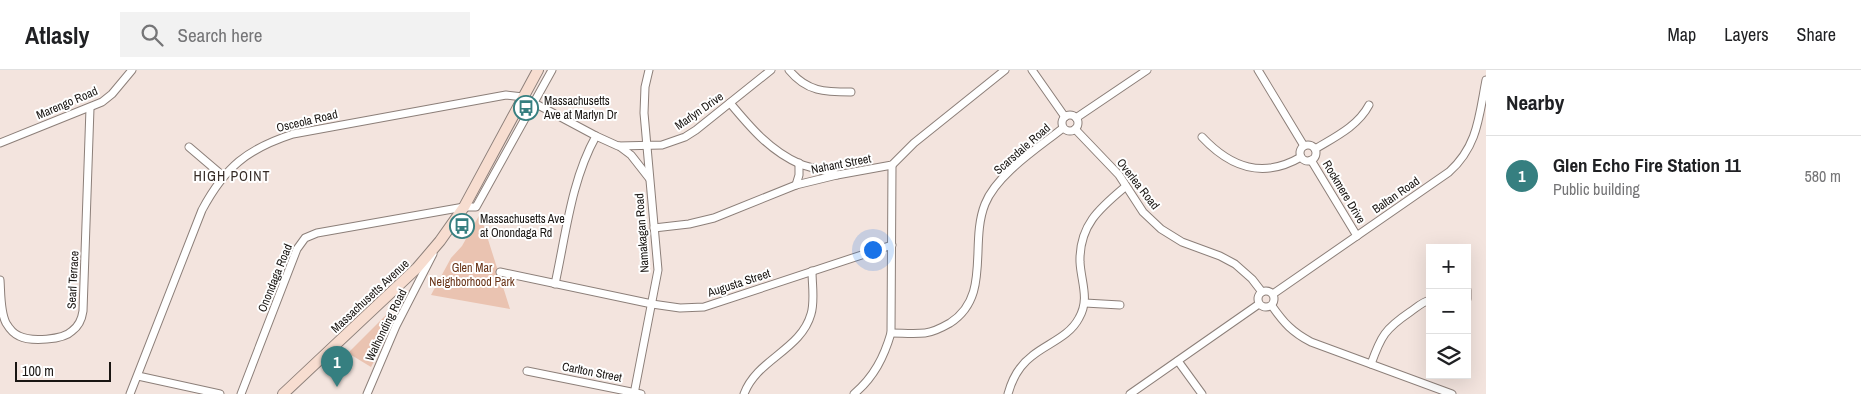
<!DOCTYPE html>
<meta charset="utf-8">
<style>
:root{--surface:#fff;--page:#f2f2f2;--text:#202124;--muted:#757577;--line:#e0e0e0;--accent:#367f80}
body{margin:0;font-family:"Archivo Narrow",sans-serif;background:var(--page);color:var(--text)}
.controls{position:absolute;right:15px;bottom:15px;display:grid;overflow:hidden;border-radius:0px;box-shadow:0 5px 20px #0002}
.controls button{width:45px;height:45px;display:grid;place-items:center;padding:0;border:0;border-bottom:1px solid var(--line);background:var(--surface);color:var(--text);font:25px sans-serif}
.scale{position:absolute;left:15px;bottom:12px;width:96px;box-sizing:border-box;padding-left:5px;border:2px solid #191512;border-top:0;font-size:14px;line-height:18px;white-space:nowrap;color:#191512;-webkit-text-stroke:4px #fff;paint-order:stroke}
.you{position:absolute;left:872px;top:179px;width:18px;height:18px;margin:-12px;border:4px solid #fff;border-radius:50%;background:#1a73e8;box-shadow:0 0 0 8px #1a73e833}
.badge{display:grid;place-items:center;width:32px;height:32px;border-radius:50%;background:var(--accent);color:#fff;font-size:16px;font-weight:700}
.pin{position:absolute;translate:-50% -41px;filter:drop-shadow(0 1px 2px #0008)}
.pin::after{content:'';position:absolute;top:26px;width:18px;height:15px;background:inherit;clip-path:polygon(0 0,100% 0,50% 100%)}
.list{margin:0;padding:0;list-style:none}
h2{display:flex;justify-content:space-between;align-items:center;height:65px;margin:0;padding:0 20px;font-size:21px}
h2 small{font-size:16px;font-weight:400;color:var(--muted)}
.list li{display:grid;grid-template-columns:32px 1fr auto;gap:15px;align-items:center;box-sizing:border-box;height:80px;padding:0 20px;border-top:1px solid var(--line)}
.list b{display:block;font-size:19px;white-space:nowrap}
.list p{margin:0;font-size:16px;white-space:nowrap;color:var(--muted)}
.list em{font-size:16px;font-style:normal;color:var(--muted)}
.icon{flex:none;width:28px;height:28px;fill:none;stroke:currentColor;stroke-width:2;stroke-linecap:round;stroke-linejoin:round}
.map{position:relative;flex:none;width:1486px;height:324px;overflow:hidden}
header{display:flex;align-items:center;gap:30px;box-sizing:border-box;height:70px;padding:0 25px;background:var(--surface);border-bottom:1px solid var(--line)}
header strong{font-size:24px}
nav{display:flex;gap:28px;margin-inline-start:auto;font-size:18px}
.search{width:350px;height:45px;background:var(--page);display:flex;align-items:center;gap:12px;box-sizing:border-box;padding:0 18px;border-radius:0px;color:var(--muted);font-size:19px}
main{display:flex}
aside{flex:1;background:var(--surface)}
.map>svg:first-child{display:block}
.green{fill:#eac3b1}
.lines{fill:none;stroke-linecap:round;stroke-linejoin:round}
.minor-casing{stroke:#8c7f79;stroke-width:9}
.secondary-casing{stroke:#8c7f79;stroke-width:12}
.minor{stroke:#fff;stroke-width:7}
.secondary{stroke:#f7ddd0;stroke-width:10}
.labels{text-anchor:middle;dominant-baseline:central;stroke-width:4;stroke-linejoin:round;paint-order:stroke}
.poi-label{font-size:12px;fill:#191512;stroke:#fff;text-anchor:start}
.street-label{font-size:12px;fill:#191512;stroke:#fff}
.park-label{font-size:12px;fill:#683317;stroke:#fff}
.neighbourhood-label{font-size:14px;letter-spacing:1px;fill:#352b26;stroke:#fff}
</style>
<header>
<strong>Atlasly</strong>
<div class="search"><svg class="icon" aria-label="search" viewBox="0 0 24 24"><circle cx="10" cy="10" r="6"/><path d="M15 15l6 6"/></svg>Search here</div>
<nav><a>Map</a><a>Layers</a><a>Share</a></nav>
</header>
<main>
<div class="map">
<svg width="1486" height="324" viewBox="0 0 1486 324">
<rect width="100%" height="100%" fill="#f3e4de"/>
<!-- green -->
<g class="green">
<path d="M480 144 510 239 431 225 451 188 462 176Z"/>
<path d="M412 219 371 297 348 283Z"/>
</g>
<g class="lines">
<defs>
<g id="minor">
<path d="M789 0C807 22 825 22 851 22"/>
<path d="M1032 0 1065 47"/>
<path d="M1258 0 1304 76"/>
<path d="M730 33C750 57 770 81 800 94 811 98 825 101 837 105"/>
<circle cx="1070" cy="53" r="8"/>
<path d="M1076 48 1147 0"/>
<path d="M1075 59 1119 105 1143 142 1161 159 1182 172 1220 186 1235 194 1252 209 1262 222"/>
<path d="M1202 67C1231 98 1263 109 1301 87"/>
<path d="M0 73 102 32 112 24 132 0"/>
<circle cx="1308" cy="83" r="8"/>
<path d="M619 76 631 85 649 108"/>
<path d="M189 77 223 106"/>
<path d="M1315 79C1335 67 1358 56 1369 35"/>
<path d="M1311 90 1357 166"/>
<path d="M796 115 799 105V93"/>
<path d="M654 158 689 154 714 148 796 115 837 105 892 95 914 73 1005 0"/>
<path d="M500 202 652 234 680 238 704 237 892 175"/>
<path d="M0 210C1 223 0 241 6 253 9 258 14 264 19 266 31 272 63 270 72 261 79 256 82 248 83 241L90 38"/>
<path d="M555 214C566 164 571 111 596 66"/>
<path d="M1467 220V229"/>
<circle cx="1266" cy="229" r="8"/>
<path d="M1273 224 1449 102C1478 76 1479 46 1486 10"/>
<path d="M1085 233 1120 235"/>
<path d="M1272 236C1284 253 1292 262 1311 272L1452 324"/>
<path d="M891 263C902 263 914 264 925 263 934 262 943 257 950 253 992 226 969 174 985 134 997 104 1038 78 1063 58"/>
<path d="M1178 291 1202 324"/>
<path d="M1371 294C1381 266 1385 259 1410 242 1416 238 1422 232 1430 230"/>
<path d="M527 301 641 324"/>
<path d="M138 306 220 324"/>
<path d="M130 324 202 140C225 97 247 79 293 64L506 25 523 27 596 66 618 76 662 75 685 67 696 60 771 0"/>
<path d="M241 324 297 179 305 168 317 163 464 137H476L552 0"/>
<path d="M367 324 396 256 433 184"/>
<path d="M634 324 658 200 644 43 645 17 649 0"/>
<path d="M744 324C757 289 801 280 811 244 815 231 812 215 812 201"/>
<path d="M854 324C874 307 884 287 891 263L892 95"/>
<path d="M1008 324C1012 309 1020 295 1032 286 1048 273 1069 267 1079 248 1090 229 1081 212 1080 192 1079 155 1100 138 1125 117"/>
<path d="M1130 324 1259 234"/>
</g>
<path id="secondary" d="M283 324 417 198 440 171 464 137 538 0"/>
</defs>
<!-- minor casing -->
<use href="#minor" class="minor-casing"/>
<!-- secondary casing -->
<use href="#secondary" class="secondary-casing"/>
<!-- minor -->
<use href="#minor" class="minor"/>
<!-- secondary -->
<use href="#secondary" class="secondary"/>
</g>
<!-- icons -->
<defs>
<symbol id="bus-ring" viewBox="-11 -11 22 22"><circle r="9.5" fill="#fff" stroke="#367f80" stroke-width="1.5"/><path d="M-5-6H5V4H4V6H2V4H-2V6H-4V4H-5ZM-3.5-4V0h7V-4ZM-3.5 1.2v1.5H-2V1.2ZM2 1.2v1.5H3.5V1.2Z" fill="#367f80"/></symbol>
</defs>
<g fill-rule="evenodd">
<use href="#bus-ring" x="512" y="24" width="28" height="28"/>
<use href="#bus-ring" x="448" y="142" width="28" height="28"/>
</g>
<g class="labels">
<!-- poi labels -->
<g class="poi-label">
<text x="544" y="31">Massachusetts<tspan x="544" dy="14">Ave at Marlyn Dr</tspan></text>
<text x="480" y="149">Massachusetts Ave<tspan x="480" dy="14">at Onondaga Rd</tspan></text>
</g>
<!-- street labels -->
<g class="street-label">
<text transform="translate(67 33) rotate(-23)">Marengo Road</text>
<text transform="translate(699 41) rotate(-35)">Marlyn Drive</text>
<text transform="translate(307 51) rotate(-13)">Osceola Road</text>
<text transform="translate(1022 79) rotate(-41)">Scarsdale Road</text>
<text transform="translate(841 94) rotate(-11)">Nahant Street</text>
<text transform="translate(1138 114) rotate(52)">Overlea Road</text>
<text transform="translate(1344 122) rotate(59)">Rockmere Drive</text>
<text transform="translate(1396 125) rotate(-35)">Baltan Road</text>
<text transform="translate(642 163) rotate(-94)">Namakagan Road</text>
<text transform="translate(275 208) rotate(-68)">Onondaga Road</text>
<text transform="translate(73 210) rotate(-87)">Searl Terrace</text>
<text transform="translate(739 213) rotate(-18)">Augusta Street</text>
<text transform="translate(370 226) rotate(-43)">Massachusetts Avenue</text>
<text transform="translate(386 255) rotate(-64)">Walhonding Road</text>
<text transform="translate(592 302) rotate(11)">Carlton Street</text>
</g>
<!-- park labels -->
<g class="park-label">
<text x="472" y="198">Glen Mar<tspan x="472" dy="14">Neighborhood Park</tspan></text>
</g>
<!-- neighbourhood labels -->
<g class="neighbourhood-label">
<text x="232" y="106">HIGH POINT</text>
</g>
</g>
</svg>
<div class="controls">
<button>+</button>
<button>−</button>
<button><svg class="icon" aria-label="layers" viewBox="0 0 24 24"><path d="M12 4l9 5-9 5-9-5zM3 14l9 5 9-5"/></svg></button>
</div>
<div class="scale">100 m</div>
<div class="you"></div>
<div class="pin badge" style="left:337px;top:317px">1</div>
</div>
<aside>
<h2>Nearby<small></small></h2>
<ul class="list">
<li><span class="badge">1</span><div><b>Glen Echo Fire Station 11</b><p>Public building</p></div><em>580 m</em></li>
</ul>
</aside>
</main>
